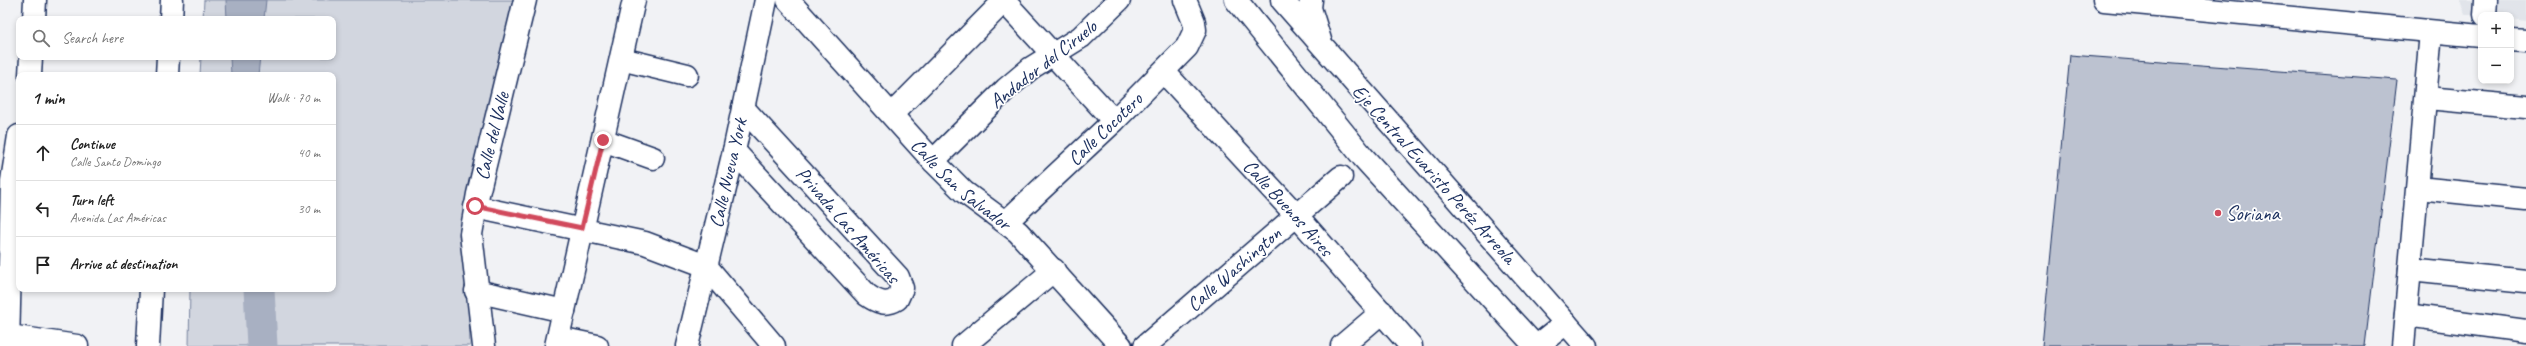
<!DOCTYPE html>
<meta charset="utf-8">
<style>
:root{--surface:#fff;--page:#f2f2f2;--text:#222;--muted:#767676;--line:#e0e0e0}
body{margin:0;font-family:Caveat,sans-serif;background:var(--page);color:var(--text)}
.controls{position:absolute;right:12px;top:12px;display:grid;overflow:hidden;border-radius:8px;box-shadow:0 2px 6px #0003}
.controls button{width:36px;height:36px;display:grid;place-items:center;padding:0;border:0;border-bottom:1px solid var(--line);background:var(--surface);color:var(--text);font:20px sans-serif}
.stop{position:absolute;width:12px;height:12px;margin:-9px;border:3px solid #d1495b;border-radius:50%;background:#fff}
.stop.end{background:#d1495b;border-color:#fff;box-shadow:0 1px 4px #0008}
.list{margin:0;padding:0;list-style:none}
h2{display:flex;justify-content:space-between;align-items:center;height:52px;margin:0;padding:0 16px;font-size:17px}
h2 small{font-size:13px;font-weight:400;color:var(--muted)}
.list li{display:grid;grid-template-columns:26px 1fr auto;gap:12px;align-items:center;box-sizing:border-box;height:56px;padding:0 16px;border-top:1px solid var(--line)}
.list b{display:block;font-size:15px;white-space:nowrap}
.list p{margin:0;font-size:13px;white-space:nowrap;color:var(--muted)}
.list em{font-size:13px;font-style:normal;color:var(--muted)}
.icon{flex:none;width:22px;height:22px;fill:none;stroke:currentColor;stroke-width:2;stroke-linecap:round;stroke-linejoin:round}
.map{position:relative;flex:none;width:2526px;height:346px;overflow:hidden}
.search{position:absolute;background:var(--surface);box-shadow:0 2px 6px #0003;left:16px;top:16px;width:320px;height:44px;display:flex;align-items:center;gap:10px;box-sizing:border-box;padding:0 14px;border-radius:8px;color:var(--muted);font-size:15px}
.panel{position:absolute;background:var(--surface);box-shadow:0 2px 6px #0003;left:16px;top:72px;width:320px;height:220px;border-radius:8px}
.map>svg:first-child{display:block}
.built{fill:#e1e4ea}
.green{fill:#d2d6df;stroke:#76829e}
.water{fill:#a8b0c2;stroke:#707c9a}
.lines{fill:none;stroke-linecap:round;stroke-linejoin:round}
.river{stroke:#a8b0c2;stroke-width:31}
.building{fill:#bcc2d0;stroke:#1b2f5e}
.minor-casing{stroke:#1b2f5e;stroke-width:25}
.major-casing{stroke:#1b2f5e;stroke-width:25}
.minor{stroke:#fff;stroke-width:22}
.major{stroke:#fff;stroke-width:22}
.route{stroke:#d1495b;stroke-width:5}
.poi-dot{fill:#d1495b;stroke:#fff;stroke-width:1.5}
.labels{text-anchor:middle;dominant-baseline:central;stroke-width:3.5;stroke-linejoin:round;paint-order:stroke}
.street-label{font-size:20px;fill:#1b2f5e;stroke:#fff}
.poi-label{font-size:20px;fill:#1b2f5e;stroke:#fff;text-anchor:start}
</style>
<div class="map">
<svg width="2526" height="346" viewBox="0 0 2526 346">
<rect width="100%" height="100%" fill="#f1f2f5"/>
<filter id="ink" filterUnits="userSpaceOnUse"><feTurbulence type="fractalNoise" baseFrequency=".025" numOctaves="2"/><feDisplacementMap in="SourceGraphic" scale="8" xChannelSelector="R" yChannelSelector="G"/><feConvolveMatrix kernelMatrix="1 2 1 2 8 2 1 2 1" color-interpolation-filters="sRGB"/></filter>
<g filter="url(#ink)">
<!-- built -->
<path class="built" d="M2460 0H2526V21L2511 19V15H2465Z"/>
<!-- green -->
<path class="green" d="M204 0H513L466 212 470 346H189L190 289H333V75H200L201 57H333V19H203Z"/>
<!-- water -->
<g class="water">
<path d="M226 0H266L264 19H227Z"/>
<path d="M230 57H260L258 75H231Z"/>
</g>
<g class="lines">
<!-- river -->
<path class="river" d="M259 289 262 346"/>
</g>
<!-- building -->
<path class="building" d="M2070 55 2397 80 2365 346H2042Z"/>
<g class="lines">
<defs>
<g id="minor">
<path id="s1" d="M788 0 933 161 964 192 1018 232 1121 346"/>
<path d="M1003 0 1114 121"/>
<path d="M2485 15 2486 0"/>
<path d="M34 19 35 0"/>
<path d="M171 19 172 0"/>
<path d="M621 59 687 75"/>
<path id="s2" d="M1164 72 1297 216 1411 346"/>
<path d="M30 75 31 57"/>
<path d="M167 75 168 57"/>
<path d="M2427 98 2526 107"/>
<path d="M892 114 1005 0"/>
<path d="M603 140 653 158"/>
<path d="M734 151 867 295C877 302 886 306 897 299L902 288 898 277 743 108"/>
<path d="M933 161 1006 89 1031 68 1081 37 1119 0"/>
<path d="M2418 188 2526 199"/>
<path d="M475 207 645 243 706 266 774 346"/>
<path d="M1006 222 1114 121 1187 47 1195 30 1194 22 1185 0"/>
<path d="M2410 269 2526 281"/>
<path d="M476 291 564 311"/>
<path d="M2406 315 2526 331"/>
<path d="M9 336 77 346"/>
<path d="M559 338 597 346"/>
<path d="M8 346 12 181 19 136"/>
<path d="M148 346 151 289"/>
<path d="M484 346 471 234 478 194 525 0"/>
<path d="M556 346 634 0"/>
<path d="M687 346 734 151 766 0"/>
<path d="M963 346 1054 270"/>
<path d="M1145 346 1341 177"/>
<path d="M1342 346 1382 312"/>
<path d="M1537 346 1566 323"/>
<path d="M2403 346 2431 32"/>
</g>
<g id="major">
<path d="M1236 0 1363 157 1535 346"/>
<path d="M1282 0 1586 346"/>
<path d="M1311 0 1310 8 1320 40"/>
<path d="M2104 0 2481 36"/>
<path d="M2511 40 2526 41"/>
</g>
</defs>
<!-- minor casing -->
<use href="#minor" class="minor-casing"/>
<!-- major casing -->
<use href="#major" class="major-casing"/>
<!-- minor -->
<use href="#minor" class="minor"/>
<!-- major -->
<use href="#major" class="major"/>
</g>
</g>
<g class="lines" filter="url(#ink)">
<!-- route -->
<path class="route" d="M475 206 582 228 603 140"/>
</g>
<!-- markers -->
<circle class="poi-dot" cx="2218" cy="213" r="4"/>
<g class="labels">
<!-- street labels -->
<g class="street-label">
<text transform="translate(1043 64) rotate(-38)">Andador del Ciruelo</text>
<text transform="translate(1105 129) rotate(-44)">Calle Cocotero</text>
<text transform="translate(492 136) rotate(-76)">Calle del Valle</text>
<text transform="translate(728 173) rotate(-77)">Calle Nueva York</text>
<text transform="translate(1434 174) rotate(48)">Eje Central Evaristo Peréz Arreola</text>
<text stroke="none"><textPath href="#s1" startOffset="253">Calle San Salvador</textPath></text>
<text stroke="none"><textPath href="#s2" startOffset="184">Calle Buenos Aires</textPath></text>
<text transform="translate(848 225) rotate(49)">Privada Las Américas</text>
<text transform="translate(1234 269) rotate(-41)">Calle Washington</text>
</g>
<!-- poi labels -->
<g class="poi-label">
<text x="2226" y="213">Soriana</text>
</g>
</g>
</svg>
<div class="controls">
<button>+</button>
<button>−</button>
</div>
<div class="stop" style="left:475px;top:206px"></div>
<div class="stop end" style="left:603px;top:140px"></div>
<div class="search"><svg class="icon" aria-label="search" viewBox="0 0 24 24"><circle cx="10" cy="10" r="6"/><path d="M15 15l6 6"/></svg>Search here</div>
<section class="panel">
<h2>1 min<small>Walk · 70 m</small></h2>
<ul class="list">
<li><svg class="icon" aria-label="ahead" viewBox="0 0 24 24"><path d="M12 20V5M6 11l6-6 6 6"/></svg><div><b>Continue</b><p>Calle Santo Domingo</p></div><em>40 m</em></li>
<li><svg class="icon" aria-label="left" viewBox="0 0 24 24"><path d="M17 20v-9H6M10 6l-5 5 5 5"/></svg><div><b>Turn left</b><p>Avenida Las Américas</p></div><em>30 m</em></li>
<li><svg class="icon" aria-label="arrive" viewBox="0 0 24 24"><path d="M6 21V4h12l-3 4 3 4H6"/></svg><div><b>Arrive at destination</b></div></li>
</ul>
</section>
</div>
